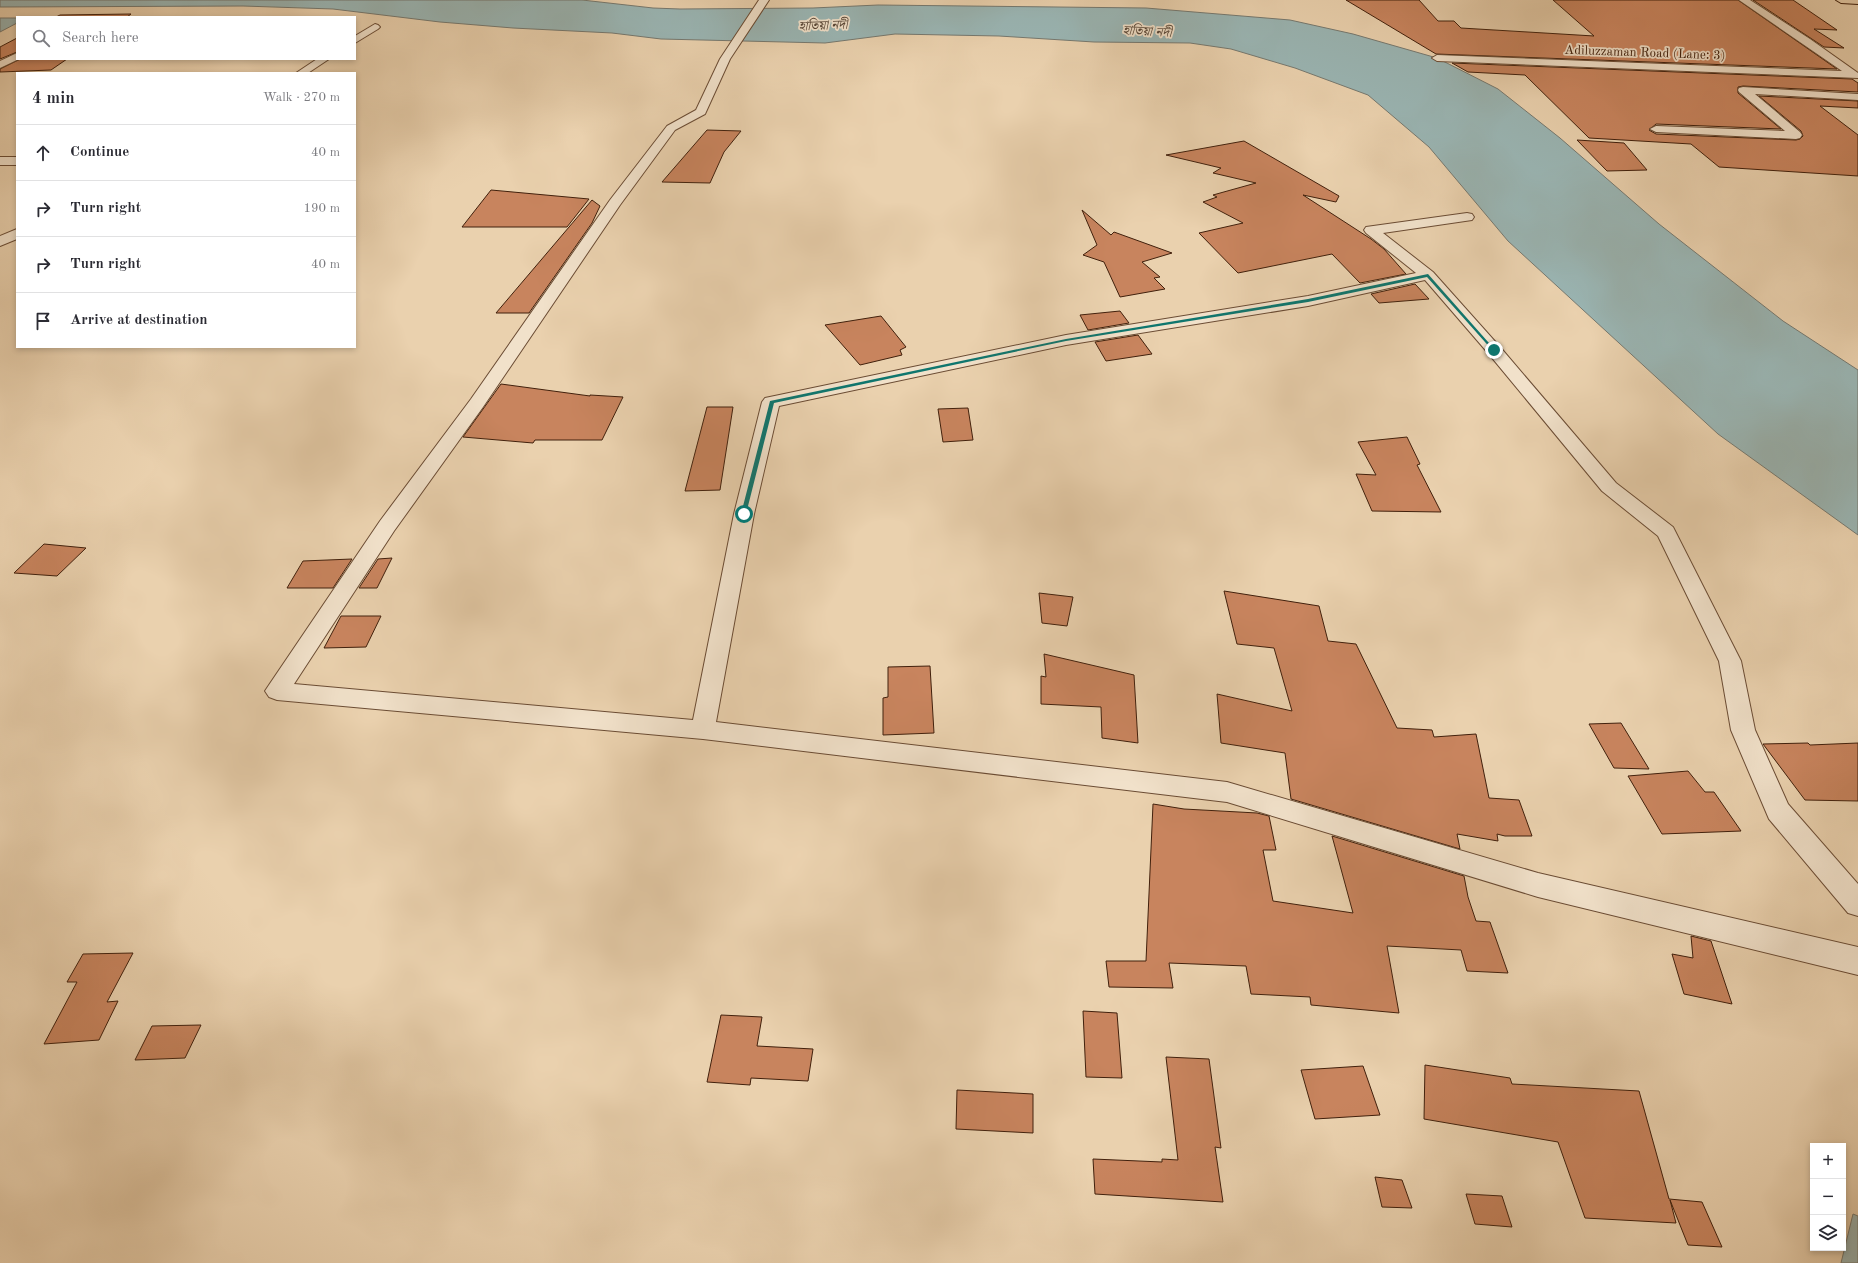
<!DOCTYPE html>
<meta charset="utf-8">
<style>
:root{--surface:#fff;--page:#f7f7f7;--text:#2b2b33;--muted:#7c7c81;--line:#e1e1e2}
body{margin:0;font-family:"Old Standard TT","Noto Serif Bengali",serif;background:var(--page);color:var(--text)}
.controls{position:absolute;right:12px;bottom:12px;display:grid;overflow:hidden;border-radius:0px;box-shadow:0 2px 6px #0003}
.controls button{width:36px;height:36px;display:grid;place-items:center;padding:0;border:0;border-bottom:1px solid var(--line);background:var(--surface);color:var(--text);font:20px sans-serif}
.stop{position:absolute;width:12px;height:12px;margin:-9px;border:3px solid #0f766e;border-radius:50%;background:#fff}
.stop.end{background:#0f766e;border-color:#fff;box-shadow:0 1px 4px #0008}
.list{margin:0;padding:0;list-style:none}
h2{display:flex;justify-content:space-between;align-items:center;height:52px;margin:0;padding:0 16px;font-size:17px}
h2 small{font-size:13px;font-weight:400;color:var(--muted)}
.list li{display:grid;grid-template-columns:26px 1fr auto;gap:12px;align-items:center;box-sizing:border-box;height:56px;padding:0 16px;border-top:1px solid var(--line)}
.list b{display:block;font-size:15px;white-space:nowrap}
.list em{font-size:13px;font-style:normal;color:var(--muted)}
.icon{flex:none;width:22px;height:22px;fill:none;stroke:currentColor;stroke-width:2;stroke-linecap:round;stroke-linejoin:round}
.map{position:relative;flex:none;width:1858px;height:1263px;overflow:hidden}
.search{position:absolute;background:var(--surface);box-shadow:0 2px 6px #0003;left:16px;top:16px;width:340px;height:44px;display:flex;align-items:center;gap:10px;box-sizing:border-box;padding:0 14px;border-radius:0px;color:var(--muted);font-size:15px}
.panel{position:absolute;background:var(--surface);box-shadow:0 2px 6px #0003;left:16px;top:72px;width:340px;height:276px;border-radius:0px}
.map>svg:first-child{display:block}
.water{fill:#9ab5b3;stroke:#767970}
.building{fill:#c8845e;stroke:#41200c}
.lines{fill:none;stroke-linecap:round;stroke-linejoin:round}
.minor-casing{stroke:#6b4c34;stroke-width:2}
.primary-casing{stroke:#41200c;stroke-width:2}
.minor{fill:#f1e1ca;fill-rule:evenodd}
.primary{fill:#ead1ae;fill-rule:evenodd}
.route{fill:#0f766e}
.labels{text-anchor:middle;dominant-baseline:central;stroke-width:3.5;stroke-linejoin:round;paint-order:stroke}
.far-water-label{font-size:13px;font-style:italic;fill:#574536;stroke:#f1e1ca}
.far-street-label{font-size:13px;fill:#41200c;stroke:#f1e1ca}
</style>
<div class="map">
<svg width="1858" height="1263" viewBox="0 0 1858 1263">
<rect width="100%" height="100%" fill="#ead1ae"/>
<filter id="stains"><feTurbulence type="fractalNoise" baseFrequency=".005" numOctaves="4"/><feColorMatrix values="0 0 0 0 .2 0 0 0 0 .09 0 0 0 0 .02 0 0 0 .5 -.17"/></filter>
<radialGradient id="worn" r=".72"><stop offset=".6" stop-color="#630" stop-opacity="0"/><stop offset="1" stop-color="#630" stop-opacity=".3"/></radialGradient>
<!-- water -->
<g class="water">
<path d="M0 0H582L653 8 680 9 813 8 878 5 1146 8 1290 20 1353 34 1437 58 1498 89 1560 138 1659 224 1783 321 1858 370V535L1718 434 1508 241 1429 147 1368 95 1295 68 1231 49 1190 43 1094 42 999 36 895 34 825 43 661 39 612 33 513 28 440 22 333 9 243 6 0 7Z"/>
<path d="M0 18H17V23L0 32Z"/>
<path d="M1853 1214 1858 1216V1263H1841Z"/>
</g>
<!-- building -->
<g class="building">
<path d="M1346 0H1419L1438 21H1454L1461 28 1594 36 1553 0H1738L1837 69 1436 54Z"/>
<path d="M1753 0H1793L1837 30 1814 29 1844 48 1824 47Z"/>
<path d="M131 14 127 17H56L60 15Z"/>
<path d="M17 38V52L0 59V47Z"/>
<path d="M20 59H67L51 70 0 72V69Z"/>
<path d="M1452 63 1852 79 1858 83V92L1743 86 1738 87V93L1781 129 1656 124 1649 130 1656 134 1796 140 1800 139 1803 136 1801 131 1759 96 1858 101V108L1820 106 1858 135V176L1719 167 1691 144 1589 138 1525 75 1468 72Z"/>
<path d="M707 130 741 131 724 152 710 183 662 182Z"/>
<path d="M1577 140 1624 143 1647 170 1607 171Z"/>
<path d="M1244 141 1339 196 1336 202 1303 195 1371 239 1384 249 1406 274 1360 283 1332 254 1238 273 1199 233 1243 223 1203 202 1217 197 1213 195 1256 183 1213 173 1221 168 1166 155Z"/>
<path d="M491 190 589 199 567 227H462Z"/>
<path d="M592 200 600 206 592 223 529 313H496Z"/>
<path d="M1082 210 1111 235 1114 232 1172 253 1142 262 1160 277 1154 278 1165 289 1120 297 1104 262 1083 255 1097 245Z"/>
<path d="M1415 284 1429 299 1379 303 1371 294Z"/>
<path d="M1120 311 1129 323 1088 330 1080 315Z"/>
<path d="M881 316 906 347 900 350 902 355 860 365 825 325Z"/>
<path d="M1138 335 1152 354 1106 361 1095 342Z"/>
<path d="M501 384 590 396V395L623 397 602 440H535L533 443 463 437Z"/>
<path d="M707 407H733L720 490 685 491Z"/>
<path d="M968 408 973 440 943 442 938 409Z"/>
<path d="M1407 437 1420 464 1417 465 1441 512 1372 511 1356 474 1376 475 1358 442Z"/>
<path d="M44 544 86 548 57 576 14 573Z"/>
<path d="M392 558 377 588H359L378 559Z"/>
<path d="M352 559 333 588H287L303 561Z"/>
<path d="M1224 591 1319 606 1328 641 1356 644 1397 728 1432 730 1434 737 1476 734 1489 798 1519 800 1532 836H1505L1497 834 1498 841 1457 834 1460 849 1291 799 1285 753 1221 743 1217 694 1292 711 1274 648 1237 644Z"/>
<path d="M1039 593 1073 597 1067 626 1042 623Z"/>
<path d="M341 616H381L366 647 324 648Z"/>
<path d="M1044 654 1134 675 1138 743 1102 738 1101 707 1041 704V676L1046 677Z"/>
<path d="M930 666 934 733 883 735V698L888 697V667Z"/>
<path d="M1621 723 1649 769 1614 768 1589 724Z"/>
<path d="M1808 743 1810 745 1858 743V801L1805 800 1763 744Z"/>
<path d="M1688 771 1705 792H1714L1741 831 1662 834 1628 776Z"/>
<path d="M1153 804 1184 809 1257 813 1269 816 1276 850H1263L1273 901 1353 913 1332 836 1464 876 1468 897 1476 921 1490 922 1508 973 1467 971 1461 950 1387 946 1399 1013 1311 1005 1310 997 1251 994 1246 966 1169 963 1173 988 1109 987 1106 961H1146Z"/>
<path d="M1691 936 1711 941 1732 1004 1684 994 1672 954 1693 958Z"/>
<path d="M133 953 107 1002 118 1001 99 1040 44 1044 77 982H67L83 954Z"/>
<path d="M1083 1011 1117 1013 1122 1078 1086 1077Z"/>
<path d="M721 1015 762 1017 757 1046 813 1049 808 1081 751 1078 750 1085 707 1082Z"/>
<path d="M201 1025 185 1058 135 1060 152 1026Z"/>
<path d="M1166 1057 1209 1059 1221 1148 1215 1147 1223 1202 1095 1194 1093 1159 1162 1162V1159L1178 1160Z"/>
<path d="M1425 1065 1510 1078 1512 1084 1639 1091 1669 1199 1702 1202 1722 1247 1688 1245 1670 1200 1676 1223 1585 1218 1558 1142 1424 1119Z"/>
<path d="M1363 1066 1380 1115 1315 1119 1301 1070Z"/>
<path d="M957 1090 1033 1094V1133L956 1129Z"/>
<path d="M1375 1177 1402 1180 1412 1208 1382 1207Z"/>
<path d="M1466 1194 1502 1196 1512 1227 1475 1224Z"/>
</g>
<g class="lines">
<defs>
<g id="minor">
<path d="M759 0H769L730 59 705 114 675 130 620 205 483 407 394 531 294 684 693 720 734 514 762 402 765 398 1066 335 1308 296 1416 273 1366 233 1364 230 1366 227 1467 213 1472 214 1474 217 1472 220 1383 233 1433 272 1500 347 1616 483 1673 527 1741 661 1755 730 1788 804 1858 884V916L1848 913 1769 819 1731 730 1719 661 1658 536 1602 491 1488 353 1425 280 1308 306 1066 345 779 406 754 514 716 722 1227 782 1538 873 1858 947V975L1538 897 1227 802 703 739 277 700 269 697 265 691 269 685 380 521 471 399 610 200 667 126 696 110 720 59Z"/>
<path d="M1739 0H1750L1810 39 1858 73V78L1437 61 1432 58 1437 55 1842 71Z"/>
<path d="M375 24 378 25 380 27 378 29 355 43V36Z"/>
<path d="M17 53V59H19L0 68V61Z"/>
<path d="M317 59H329L308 73H296Z"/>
<path d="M1743 87 1858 94V100L1755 94 1800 132 1802 135 1800 138 1796 139 1656 132 1650 129 1656 126 1785 131 1739 92 1738 90 1739 88Z"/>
<rect x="0" y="157" width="17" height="8"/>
<path d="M17 229V239L0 246V236Z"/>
</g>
<path id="primary" d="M1836 0H1858V4L1841 3Z"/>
</defs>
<!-- minor casing -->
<use href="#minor" class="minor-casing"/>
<!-- primary casing -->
<use href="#primary" class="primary-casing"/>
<!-- minor -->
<use href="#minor" class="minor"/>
<!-- primary -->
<use href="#primary" class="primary"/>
</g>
<!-- route -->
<path class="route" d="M1428 274 1496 351H1493L1427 277 1308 302 1066 341 774 403 746 514 744 516 741 514 770 401 1066 339 1308 299Z"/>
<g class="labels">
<!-- far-water labels -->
<g class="far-water-label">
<text transform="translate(823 26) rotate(-2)">হাতিয়া নদী</text>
<text transform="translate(1147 32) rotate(3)">হাতিয়া নদী</text>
</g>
<!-- far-street labels -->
<g class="far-street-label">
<text transform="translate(1645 53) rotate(2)">Adiluzzaman Road (Lane: 3)</text>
</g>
</g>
<rect width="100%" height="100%" filter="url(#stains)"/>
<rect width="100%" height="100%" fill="url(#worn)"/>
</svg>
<div class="controls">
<button>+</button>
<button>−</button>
<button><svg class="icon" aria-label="layers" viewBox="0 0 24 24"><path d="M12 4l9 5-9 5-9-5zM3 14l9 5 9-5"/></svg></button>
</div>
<div class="stop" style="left:744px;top:514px"></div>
<div class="stop end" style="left:1494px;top:350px"></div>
<div class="search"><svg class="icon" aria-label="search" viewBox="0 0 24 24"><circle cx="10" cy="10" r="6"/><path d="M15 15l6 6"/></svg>Search here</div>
<section class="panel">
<h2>4 min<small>Walk · 270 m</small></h2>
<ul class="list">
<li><svg class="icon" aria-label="ahead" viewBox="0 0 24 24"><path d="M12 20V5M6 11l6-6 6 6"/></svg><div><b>Continue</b></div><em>40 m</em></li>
<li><svg class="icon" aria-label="right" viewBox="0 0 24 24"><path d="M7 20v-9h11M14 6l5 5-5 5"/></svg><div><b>Turn right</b></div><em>190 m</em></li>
<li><svg class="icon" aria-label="right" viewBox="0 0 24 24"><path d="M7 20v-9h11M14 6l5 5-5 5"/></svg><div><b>Turn right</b></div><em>40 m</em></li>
<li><svg class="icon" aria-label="arrive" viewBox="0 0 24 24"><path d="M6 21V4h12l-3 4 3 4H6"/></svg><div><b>Arrive at destination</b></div></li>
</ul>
</section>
</div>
